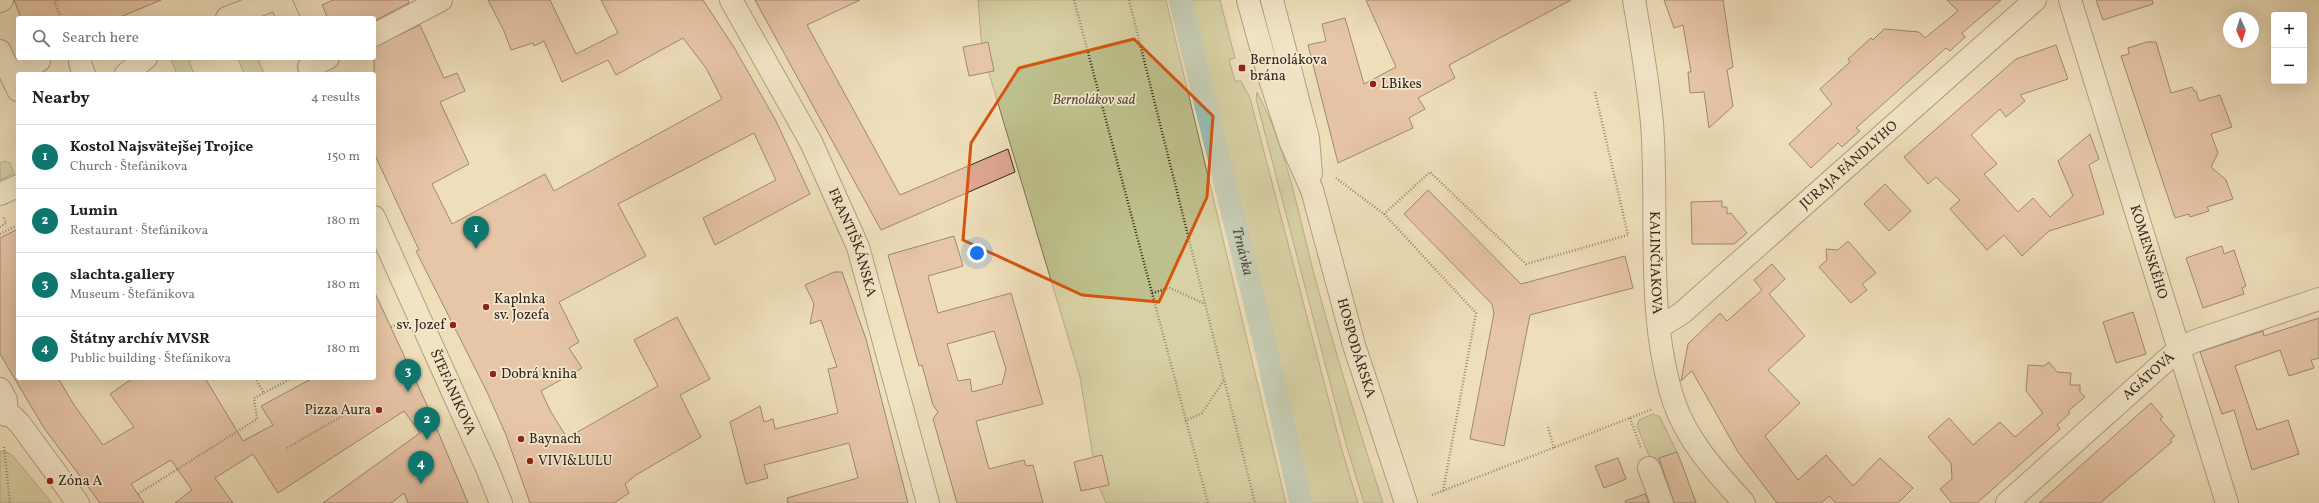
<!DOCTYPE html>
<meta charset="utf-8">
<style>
:root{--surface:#fff;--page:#f2f2f2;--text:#222;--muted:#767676;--line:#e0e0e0;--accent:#0f766e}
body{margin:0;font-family:Vollkorn,serif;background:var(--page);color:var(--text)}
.controls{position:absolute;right:12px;top:12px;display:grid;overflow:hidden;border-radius:4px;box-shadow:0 4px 16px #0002}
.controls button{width:36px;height:36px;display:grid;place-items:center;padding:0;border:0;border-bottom:1px solid var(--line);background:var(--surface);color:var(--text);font:20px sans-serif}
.compass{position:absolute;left:2223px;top:12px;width:36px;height:36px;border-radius:50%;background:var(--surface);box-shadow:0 4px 16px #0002;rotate:176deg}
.you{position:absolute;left:977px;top:253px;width:14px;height:14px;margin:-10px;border:3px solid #fff;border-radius:50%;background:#1a73e8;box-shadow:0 0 0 6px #1a73e833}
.badge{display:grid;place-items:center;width:26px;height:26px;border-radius:50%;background:var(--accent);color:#fff;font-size:13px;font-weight:700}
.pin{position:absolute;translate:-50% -33px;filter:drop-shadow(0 1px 2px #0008)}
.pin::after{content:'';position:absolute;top:21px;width:14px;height:12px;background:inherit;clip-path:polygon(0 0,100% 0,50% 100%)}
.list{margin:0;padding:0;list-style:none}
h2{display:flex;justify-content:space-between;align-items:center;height:52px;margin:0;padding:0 16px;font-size:17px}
h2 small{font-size:13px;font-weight:400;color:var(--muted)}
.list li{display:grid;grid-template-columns:26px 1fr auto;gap:12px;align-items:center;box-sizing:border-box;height:64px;padding:0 16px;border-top:1px solid var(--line)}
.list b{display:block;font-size:15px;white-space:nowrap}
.list p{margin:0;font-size:13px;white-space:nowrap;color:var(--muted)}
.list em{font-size:13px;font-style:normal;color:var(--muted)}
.icon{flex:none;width:22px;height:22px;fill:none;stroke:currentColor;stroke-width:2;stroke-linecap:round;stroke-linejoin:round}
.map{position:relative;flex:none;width:2319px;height:503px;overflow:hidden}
.search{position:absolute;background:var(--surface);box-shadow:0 4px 16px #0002;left:16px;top:16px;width:360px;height:44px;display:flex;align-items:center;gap:10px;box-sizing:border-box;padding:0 14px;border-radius:4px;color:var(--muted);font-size:15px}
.panel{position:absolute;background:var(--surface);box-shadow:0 4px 16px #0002;left:16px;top:72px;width:360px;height:308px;border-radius:4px}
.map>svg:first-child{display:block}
.green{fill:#bdc08c;stroke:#7a7254}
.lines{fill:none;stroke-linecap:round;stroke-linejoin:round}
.canal{stroke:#99bcb3;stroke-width:23}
.building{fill:#dea791;stroke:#37241b;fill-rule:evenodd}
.minor-casing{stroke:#655243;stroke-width:24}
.path{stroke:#37241b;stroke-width:2.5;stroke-dasharray:1 2;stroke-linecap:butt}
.minor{stroke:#f4ead2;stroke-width:22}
.marked{fill:none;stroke:#d6540e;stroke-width:3;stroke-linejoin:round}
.poi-dot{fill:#8f2418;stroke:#f4ead2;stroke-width:1.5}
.labels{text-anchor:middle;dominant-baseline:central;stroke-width:3.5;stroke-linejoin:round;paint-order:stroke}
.poi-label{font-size:14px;fill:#37241b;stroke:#f4ead2;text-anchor:start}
.park-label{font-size:14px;font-style:italic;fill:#584b37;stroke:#f4ead2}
.street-label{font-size:14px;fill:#37241b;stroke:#f4ead2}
.water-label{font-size:15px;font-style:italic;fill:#545249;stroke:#f4ead2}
</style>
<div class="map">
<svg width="2319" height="503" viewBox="0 0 2319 503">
<rect width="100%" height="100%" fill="#eedeba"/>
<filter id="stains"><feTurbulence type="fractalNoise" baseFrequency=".005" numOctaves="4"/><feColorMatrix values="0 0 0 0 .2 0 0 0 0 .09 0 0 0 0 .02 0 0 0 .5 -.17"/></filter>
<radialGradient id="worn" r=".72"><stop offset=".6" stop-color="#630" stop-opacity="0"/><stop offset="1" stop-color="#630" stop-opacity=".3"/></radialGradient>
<!-- green -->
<g class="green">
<path d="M978 0H1166L1286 503H1106L1099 487 1109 485 1102 455 1093 457 1080 377 982 50Z"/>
<path d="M1189 0H1220L1235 58 1229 60 1235 81H1241L1250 98 1341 447 1358 503H1310Z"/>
<path d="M170 58H196L189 61 194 74H177Z"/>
<path d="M238 58H258L264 74H244Z"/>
<path d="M1257 92C1287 148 1298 213 1314 274 1335 351 1358 427 1383 503H1364L1346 444 1256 99Z"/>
<path d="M4 161 10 163 14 173 0 180V163Z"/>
<path d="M1653 414 1660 417 1677 452 1651 461 1637 426 1639 420Z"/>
<path d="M0 451 6 452 12 455 52 503H0Z"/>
</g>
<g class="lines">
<!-- canal -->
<path class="canal" id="s1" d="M1180 0 1263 336 1301 503"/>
</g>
<!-- building -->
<g class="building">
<path d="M14 0H161L118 18H21Z"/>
<path d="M333 0H408L409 3 374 21V18H328L322 5Z"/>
<path d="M488 0H550L576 54 618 33 601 0H703L735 49 776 121 810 194 715 245 703 218 776 180 754 133 618 204 646 256 559 302 579 342 569 348 582 368 541 391 551 412 567 438 658 386 634 340 677 317 710 379 680 395 701 437 636 475 625 484 629 493 614 503H530L506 435 487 392 416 251 419 250 374 153V47L420 25 444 78 457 73 465 91 440 102 469 164 432 184 452 224 545 174 554 191 722 99 706 68 683 38 616 75 608 60 562 82 544 41 534 46 533 43 511 50 504 31Z"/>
<path d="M755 0H860L807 25 900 195 1008 149 1015 172 881 230Z"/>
<path d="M1366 0H1571L1449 65 1455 78 1418 98 1425 109 1409 118 1413 128 1338 163 1308 45 1326 41 1322 24 1345 18 1364 84 1396 67Z"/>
<path d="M1664 0H1723L1733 67 1727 70 1733 106 1709 128 1704 92 1690 93 1688 72H1691L1683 25 1674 28Z"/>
<path d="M1947 0H2001L1962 33 1965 37 1950 51 1946 48 1856 128 1860 131 1842 147 1838 143 1811 168 1789 144 1832 104 1820 89 1850 62 1848 59 1871 38 1873 40 1884 29 1919 32 1925 38 1958 11Z"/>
<path d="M2096 0H2152L2153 4 2103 20Z"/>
<path d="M988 42 994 71 969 76 963 47Z"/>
<path d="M2147 42H2156L2171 93 2192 87 2194 91H2196L2199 101 2220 95 2232 127 2211 134 2218 153 2211 167 2226 180 2233 199 2207 207 2209 211 2190 217 2189 214 2175 218 2121 56 2129 54 2128 48Z"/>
<path d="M2056 45 2068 79 2020 95 2025 101 2006 117 2000 109 1971 135 1997 164 1984 174 2018 212 2033 198 2050 217 2073 196 2058 161 2090 134 2099 159 2089 165 2104 214 2049 231 2022 256 2004 235 1987 250 1950 209 1960 200 1936 177 1928 184 1904 157 2016 59Z"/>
<path d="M1885 184 1911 211 1889 231 1864 204Z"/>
<path d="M1428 190 1521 284 1625 256 1633 288 1530 315 1504 446 1470 439 1494 313 1492 304 1404 214Z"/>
<path d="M1722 201V207H1727V214L1731 213 1747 233 1734 244H1692L1691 202Z"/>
<path d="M18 229V378H58L74 405 103 445 134 427 110 394 133 378H205L243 441 273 425 261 406 313 378H374V291L426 403 468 503H408L404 493 391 503H323L420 433 404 411 278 493 253 454 215 478 233 503H175L192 490 171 460 131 484 144 503H100L44 428 0 354V238Z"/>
<path d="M954 236 963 266 928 276 938 313 1011 293 1043 404 976 421 989 469 1024 460 1026 466 1033 465 1043 503H957L933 419 938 412 933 405 922 365 919 366 888 255ZM994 331 1006 369 1002 384 972 392 970 379 958 381 947 344Z"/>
<path d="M1848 241 1876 273 1862 284 1867 290 1851 303 1819 267 1827 260 1826 249 1838 250Z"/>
<path d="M2222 246 2224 254 2234 250 2246 286 2242 288 2244 294 2203 308 2186 258Z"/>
<path d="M1772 264 1785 279 1769 294 1805 336 1768 370 1800 403 1765 436 1798 480 1826 455 1853 486 1880 458 1913 488 1898 503H1836L1829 496 1821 503H1777L1738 452 1692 371 1681 381 1688 344 1720 313 1727 321 1762 290 1754 280Z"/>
<path d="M834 272H842L866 339 908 503H788L787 498 858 478 849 443 764 465 768 478 746 484 730 422 760 406 764 422 773 419 775 429 838 413 828 369 837 367 821 320 810 324 814 304 805 285Z"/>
<path d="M2133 312 2146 354 2116 363 2103 322Z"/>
<path d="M2319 318V358L2311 360 2314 368 2289 376 2280 350 2235 366 2257 430 2288 420 2299 454 2252 470 2234 410 2222 414 2200 352 2263 331 2264 336Z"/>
<path d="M2049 362 2057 372 2071 373 2070 385H2080V392L2085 397 2068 411 2070 413 2057 425 2060 429 1977 503H1952L1940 489 1952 479 1951 463 1928 437 1949 418 1973 445 2000 422 2015 437 2043 413 2026 391 2028 365 2044 366Z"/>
<path d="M2151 403 2163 417 2160 419 2175 436 2170 440 2172 442 2100 503H2039Z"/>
<path d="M1677 452 1683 467 1696 503H1674L1659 458Z"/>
<path d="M1102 455 1109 485 1081 491 1074 462Z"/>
<path d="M1618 458 1626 479 1604 488 1595 466Z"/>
<path d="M1645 494 1649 503H1626L1625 501Z"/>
</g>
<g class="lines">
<defs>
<g id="minor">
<path d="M280 0 288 18"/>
<path id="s2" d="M731 0 811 142 858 247 928 503"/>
<path id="s3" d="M1248 0 1269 76 1291 143 1312 190 1354 345 1406 503"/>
<path d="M1272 0 1308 138 1311 174"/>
<path id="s4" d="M1634 0C1641 40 1648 82 1652 123 1659 214 1645 313 1674 402 1687 441 1717 473 1744 503"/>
<path id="s5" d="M2070 0 2227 503"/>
<path d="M0 1 2 0"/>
<path d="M227 18 272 0"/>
<path d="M374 35 441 0"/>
<path d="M0 51 18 90"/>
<path d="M80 63 84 74"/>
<path d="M309 67 328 58"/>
<path d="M11 74 39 61"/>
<path d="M126 74 146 58"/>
<path d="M0 194 18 186"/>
<path id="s6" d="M374 217 487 468 501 503"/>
<path id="s7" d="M1660 327 1682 313 2035 0"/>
<path d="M0 389 6 400V415"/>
<path d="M6 415 12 416 20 424 78 503"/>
<path d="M1649 468 1662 503"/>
<path id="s8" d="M2007 503 2180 348 2195 341 2319 299"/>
</g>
</defs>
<!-- minor casing -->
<use href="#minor" class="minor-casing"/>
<!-- path -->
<g class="path">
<path d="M58 0 54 1 61 18"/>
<path d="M1074 0 1208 503"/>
<path d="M1129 0 1255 503"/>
<path d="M1336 178 1384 214 1476 313 1443 491"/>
<path d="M1384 214 1430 172 1526 264 1628 235 1595 92"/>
<path d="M0 227 6 223 3 216"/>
<path d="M0 234 18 225"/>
<path d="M1152 293 1170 288 1203 303"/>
<path d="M391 327 398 324"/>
<path d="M255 378 264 393 292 378"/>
<path d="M415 378 421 375"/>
<path d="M1630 418 1641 448"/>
<path d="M1185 421 1202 413 1224 380"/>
<path d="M1548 427 1554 448"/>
<path d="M4 447 10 503"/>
<path d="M287 448 354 409"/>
<path d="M138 494 257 419 254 398 264 393"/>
<path d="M1432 495 1653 409"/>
</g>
<!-- minor -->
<use href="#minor" class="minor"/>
</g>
<!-- marked area -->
<path d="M0 0H2319V503H0ZM1134 39 1213 116 1207 197 1159 302 1082 295 963 240 971 143 1019 68Z" fill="#eedeba" fill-opacity=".55" fill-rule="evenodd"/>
<path class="marked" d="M1134 39 1213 116 1207 197 1159 302 1082 295 963 240 971 143 1019 68Z"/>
<!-- markers -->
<g class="poi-dot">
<rect x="1238" y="64" width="8" height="8" rx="2"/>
<circle cx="1373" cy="84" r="4"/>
<circle cx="486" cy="307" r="4"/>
<circle cx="453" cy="325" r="4"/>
<circle cx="493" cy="374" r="4"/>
<circle cx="379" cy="410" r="4"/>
<circle cx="521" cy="439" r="4"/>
<circle cx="530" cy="461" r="4"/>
<circle cx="50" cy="481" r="4"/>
</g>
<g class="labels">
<!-- poi labels -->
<g class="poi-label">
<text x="1250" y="60">Bernolákova<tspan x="1250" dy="16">brána</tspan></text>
<text x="1381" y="84">LBikes</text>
<text x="494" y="299">Kaplnka<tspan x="494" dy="16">sv. Jozefa</tspan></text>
<text x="445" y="325" text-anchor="end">sv. Jozef</text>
<text x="501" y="374">Dobrá kniha</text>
<text x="371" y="410" text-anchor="end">Pizza Aura</text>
<text x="529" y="439">Baynach</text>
<text x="538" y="461">VIVI&amp;LULU</text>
<text x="58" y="481">Zóna A</text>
</g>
<!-- park labels -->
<g class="park-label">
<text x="1094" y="100">Bernolákov sad</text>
</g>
<!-- street labels -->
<g class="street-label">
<text stroke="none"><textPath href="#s7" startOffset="249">JURAJA FÁNDLYHO</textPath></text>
<text stroke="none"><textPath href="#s2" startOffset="272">FRANTIŠKÁNSKA</textPath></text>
<text stroke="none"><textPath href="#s5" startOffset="264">KOMENSKÉHO</textPath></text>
<text stroke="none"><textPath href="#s4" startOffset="264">KALINČIAKOVA</textPath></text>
<text stroke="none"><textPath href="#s3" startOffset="365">HOSPODÁRSKA</textPath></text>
<text stroke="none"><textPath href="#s8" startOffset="190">AGÁTOVÁ</textPath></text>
<text stroke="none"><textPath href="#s6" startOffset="192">ŠTEFÁNIKOVA</textPath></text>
</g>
<!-- water labels -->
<g class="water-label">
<text stroke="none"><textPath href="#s1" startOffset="259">Trnávka</textPath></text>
</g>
</g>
<rect width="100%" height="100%" filter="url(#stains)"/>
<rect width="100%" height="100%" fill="url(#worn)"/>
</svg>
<div class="controls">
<button>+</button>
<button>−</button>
</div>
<svg class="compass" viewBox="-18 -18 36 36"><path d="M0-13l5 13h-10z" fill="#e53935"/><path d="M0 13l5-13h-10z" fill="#767676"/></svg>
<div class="you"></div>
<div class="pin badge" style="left:476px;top:249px">1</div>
<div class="pin badge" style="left:427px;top:440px">2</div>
<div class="pin badge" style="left:408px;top:392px">3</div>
<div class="pin badge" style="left:421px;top:484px">4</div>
<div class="search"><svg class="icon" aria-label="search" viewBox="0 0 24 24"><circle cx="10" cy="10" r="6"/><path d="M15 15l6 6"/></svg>Search here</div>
<section class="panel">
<h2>Nearby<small>4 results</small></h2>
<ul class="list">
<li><span class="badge">1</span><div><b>Kostol Najsvätejšej Trojice</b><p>Church · Štefánikova</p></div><em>150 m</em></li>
<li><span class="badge">2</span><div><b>Lumin</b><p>Restaurant · Štefánikova</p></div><em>180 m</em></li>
<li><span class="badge">3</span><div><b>slachta.gallery</b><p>Museum · Štefánikova</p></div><em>180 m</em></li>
<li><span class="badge">4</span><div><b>Štátny archív MVSR</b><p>Public building · Štefánikova</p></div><em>180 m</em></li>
</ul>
</section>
</div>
